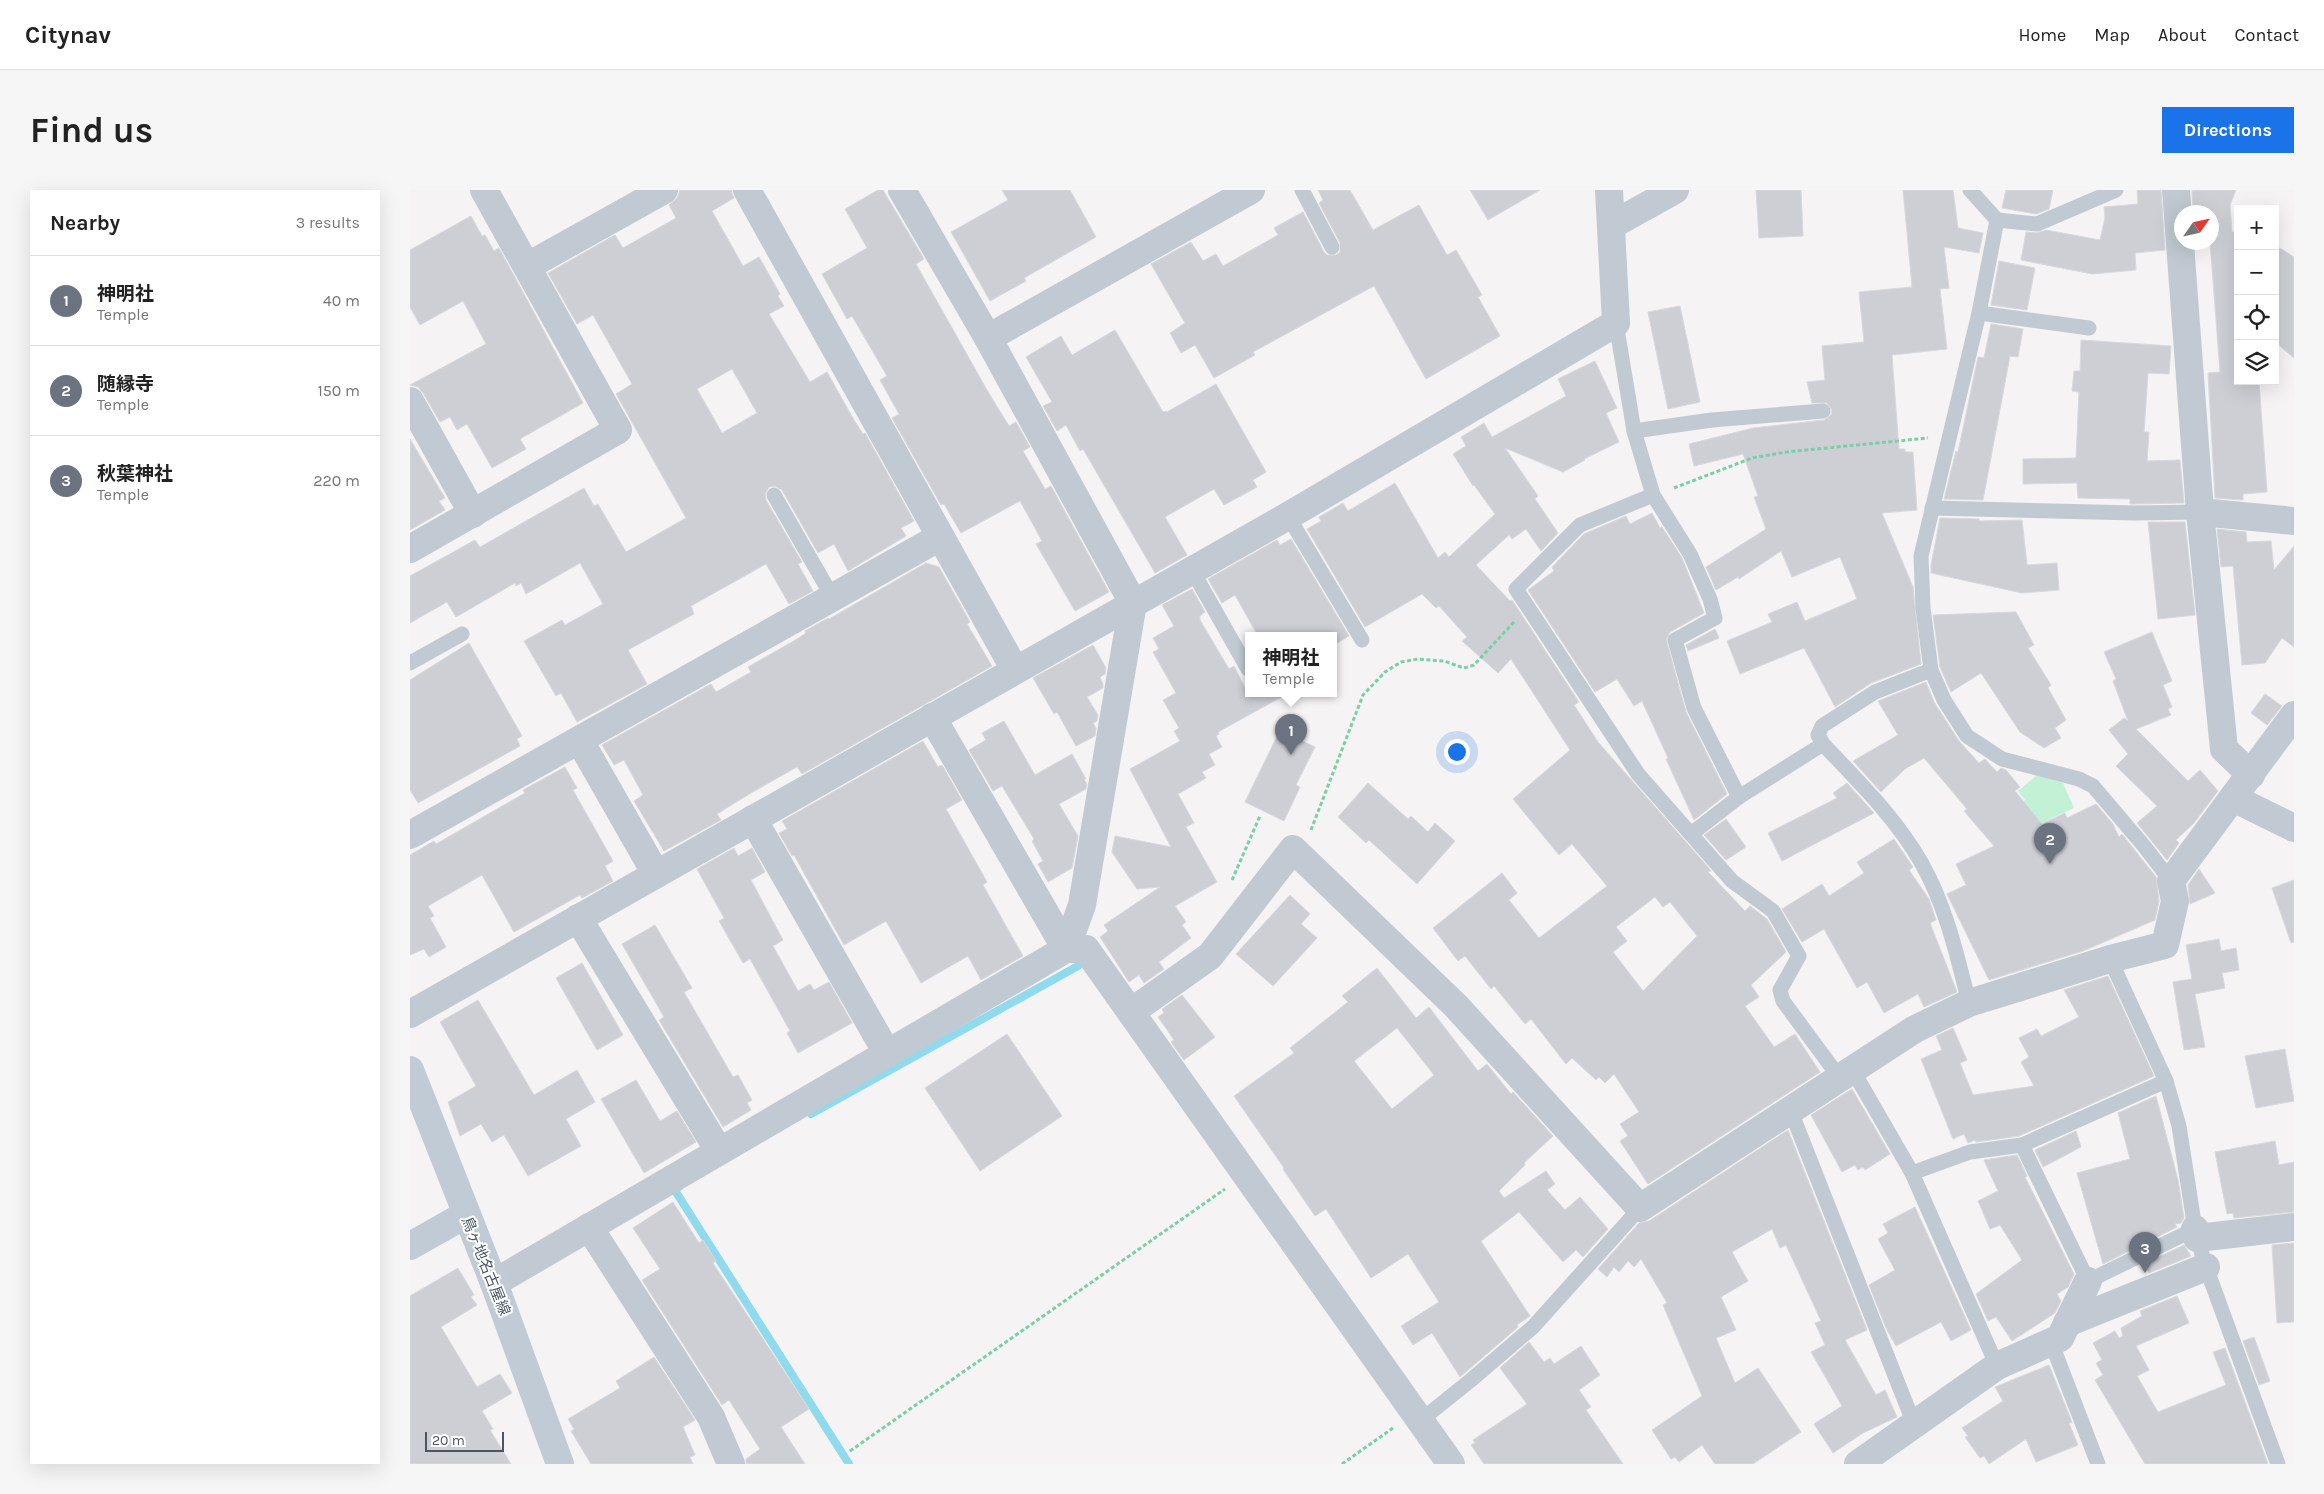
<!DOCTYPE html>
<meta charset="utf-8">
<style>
:root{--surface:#fff;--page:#f6f6f6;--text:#222;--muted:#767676;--line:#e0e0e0;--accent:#1a73e8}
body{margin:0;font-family:Karla,"Noto Sans JP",sans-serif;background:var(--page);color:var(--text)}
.controls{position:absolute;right:15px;top:15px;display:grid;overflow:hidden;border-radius:0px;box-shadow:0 5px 20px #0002}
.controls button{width:45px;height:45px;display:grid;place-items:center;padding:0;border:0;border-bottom:1px solid var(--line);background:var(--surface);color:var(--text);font:25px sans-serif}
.compass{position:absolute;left:1764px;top:15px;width:45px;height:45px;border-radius:50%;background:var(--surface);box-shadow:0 5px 20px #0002;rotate:56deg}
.scale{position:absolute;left:15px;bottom:12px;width:79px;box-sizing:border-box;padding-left:5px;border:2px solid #4a5661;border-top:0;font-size:14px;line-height:18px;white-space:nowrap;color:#4a5661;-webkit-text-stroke:4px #fff;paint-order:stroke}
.you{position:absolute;left:1046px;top:561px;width:18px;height:18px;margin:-12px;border:4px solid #fff;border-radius:50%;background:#1a73e8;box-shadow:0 0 0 8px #1a73e833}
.badge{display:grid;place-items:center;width:32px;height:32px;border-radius:50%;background:var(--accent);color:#fff;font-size:16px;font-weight:700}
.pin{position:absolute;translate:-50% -41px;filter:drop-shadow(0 1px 2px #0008)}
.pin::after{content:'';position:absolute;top:26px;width:18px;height:15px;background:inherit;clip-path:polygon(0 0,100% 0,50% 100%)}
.popup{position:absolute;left:835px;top:442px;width:92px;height:65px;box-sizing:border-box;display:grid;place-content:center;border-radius:0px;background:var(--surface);filter:drop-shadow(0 1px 4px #0005);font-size:16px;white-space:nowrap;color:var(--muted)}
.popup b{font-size:19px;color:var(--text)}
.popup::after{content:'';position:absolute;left:50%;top:100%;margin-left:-10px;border:10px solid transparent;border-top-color:var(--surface)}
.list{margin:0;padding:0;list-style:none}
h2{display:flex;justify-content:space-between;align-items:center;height:65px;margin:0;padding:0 20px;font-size:21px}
h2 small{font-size:16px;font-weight:400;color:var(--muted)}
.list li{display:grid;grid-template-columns:32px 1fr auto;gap:15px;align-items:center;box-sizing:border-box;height:90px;padding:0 20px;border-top:1px solid var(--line)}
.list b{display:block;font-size:19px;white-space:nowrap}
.list p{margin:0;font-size:16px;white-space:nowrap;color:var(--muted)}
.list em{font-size:16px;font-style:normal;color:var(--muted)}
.icon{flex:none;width:28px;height:28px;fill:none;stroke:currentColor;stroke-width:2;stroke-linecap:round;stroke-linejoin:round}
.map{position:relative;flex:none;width:1884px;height:1274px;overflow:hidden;border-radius:0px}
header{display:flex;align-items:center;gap:30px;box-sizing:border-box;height:70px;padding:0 25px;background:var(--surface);border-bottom:1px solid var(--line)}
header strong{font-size:24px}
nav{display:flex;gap:28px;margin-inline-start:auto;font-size:18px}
.intro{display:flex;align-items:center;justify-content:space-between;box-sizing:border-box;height:120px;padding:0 30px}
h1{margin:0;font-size:35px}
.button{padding:12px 22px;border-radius:0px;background:var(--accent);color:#fff;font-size:18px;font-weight:700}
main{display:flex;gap:30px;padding:0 30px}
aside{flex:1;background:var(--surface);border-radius:0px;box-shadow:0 5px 20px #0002}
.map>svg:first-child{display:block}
.green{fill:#c3f1d5}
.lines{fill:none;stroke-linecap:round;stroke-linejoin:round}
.stream{stroke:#90daee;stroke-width:8}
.building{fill:#cdcfd5;stroke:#d7d9de;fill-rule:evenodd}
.path{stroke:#7ad0a6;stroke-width:3;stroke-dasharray:4 2.5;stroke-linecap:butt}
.lane{stroke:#c1cad2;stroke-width:15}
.street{stroke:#c1cad2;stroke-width:28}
.secondary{stroke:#c1cbd6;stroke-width:28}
.labels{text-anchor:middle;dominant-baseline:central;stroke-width:4;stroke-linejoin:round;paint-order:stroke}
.street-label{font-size:15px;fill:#4a5661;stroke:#fff}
</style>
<header>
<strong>Citynav</strong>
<nav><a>Home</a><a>Map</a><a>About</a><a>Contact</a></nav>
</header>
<div class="intro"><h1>Find us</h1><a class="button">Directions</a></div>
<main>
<aside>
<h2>Nearby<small>3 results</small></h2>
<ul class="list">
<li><span class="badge" style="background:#6b7280">1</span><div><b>神明社</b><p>Temple</p></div><em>40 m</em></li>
<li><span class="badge" style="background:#6b7280">2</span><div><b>随縁寺</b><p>Temple</p></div><em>150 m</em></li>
<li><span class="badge" style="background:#6b7280">3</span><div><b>秋葉神社</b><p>Temple</p></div><em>220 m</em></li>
</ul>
</aside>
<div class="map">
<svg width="1884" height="1274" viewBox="0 0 1884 1274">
<rect width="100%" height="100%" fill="#f5f3f3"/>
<!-- green -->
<path class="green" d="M1627 585 1653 593 1664 618 1601 647 1597 641 1615 610 1608 601Z"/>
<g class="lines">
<!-- stream -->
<g class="stream">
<path d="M401 924 668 776"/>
<path d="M269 997 264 999 439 1274"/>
</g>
</g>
<!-- building -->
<g class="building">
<path d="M270 0H321L324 8 302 21 333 76 349 67 370 104 368 106 374 116 359 124 400 192 417 182 444 230 453 244 455 243 504 331 491 338 496 346 438 381 424 354 408 363 372 300 365 296 359 297 355 304 356 310 392 372 388 374 403 401 379 414 356 374 281 416 284 424 218 460 237 494 167 532 151 503 146 506 114 451 152 430 155 435 193 414 170 373 116 404 111 393 106 396 105 393 46 427 37 412 0 433V386L65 350 70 357 174 298 184 316 188 314 216 362 276 328 206 204 222 194 183 125 167 134 138 83 205 45 213 58 266 28 259 15 267 8ZM322 179 347 223 312 243 287 199Z"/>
<path d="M468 0H473L514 69 506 74 577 200 599 236 606 232 620 257 613 261 635 299 641 296 699 402 665 421 626 354 632 351 610 311 551 343 534 314 531 315 482 228 489 224 470 190 477 186 442 126 437 129 412 84 457 58 435 19Z"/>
<path d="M592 0H660L686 47 614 88 616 91 580 111 541 42 598 10Z"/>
<path d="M908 0H940L963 40 1009 15 1037 65 1046 60 1072 105 1068 107 1090 146 1016 189 964 96 843 162 845 165 804 188 785 155 771 163 760 143 775 133 741 74 781 52 793 71 806 64 813 76 868 45 864 38 893 22 914 62 917 65H926L930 62V53L909 13 913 10Z"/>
<path d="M1060 0H1130L1078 30Z"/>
<path d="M1346 0H1391L1393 46 1349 48Z"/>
<path d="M1493 0H1543L1548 38 1573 43 1569 63 1534 57 1539 98 1530 99 1537 159 1482 165 1489 259H1495V262H1503L1507 320 1472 323 1503 397 1511 474 1461 493 1425 517 1394 458 1330 484 1317 451 1362 432 1358 424 1387 412 1395 431 1447 409 1430 367 1382 387 1371 361 1329 389 1328 387 1306 400 1296 377 1356 339 1344 307 1348 306 1333 264 1284 276 1279 254 1343 238 1414 230 1421 225 1422 220 1417 213H1402L1397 192 1415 190 1412 156 1454 152 1449 102 1502 97Z"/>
<path d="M1596 0H1643L1639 19 1626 24 1592 18Z"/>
<path d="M1727 0H1751L1755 60 1725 63 1726 80 1682 84 1611 70 1616 42 1627 43 1636 40 1690 50 1695 28 1694 17 1728 14Z"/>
<path d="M1782 0H1826L1820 15 1822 42 1828 41V191H1849L1857 302 1833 304V310L1805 308 1798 183 1810 182 1800 52H1802V22H1783Z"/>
<path d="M61 26 72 46 75 45 84 61 89 58 173 213 110 249 116 259 82 278 57 234 47 240 40 227 30 232 13 203 8 197 0 195 76 154 53 111 10 135 0 117V60Z"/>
<path d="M1865 55 1884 67V168L1865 152Z"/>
<path d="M1589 71 1625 78 1617 120 1581 115Z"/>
<path d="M1270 116 1290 212 1258 219 1238 122Z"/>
<path d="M1581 134 1613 139 1608 167 1600 166 1573 310 1534 309 1546 261 1548 262 1568 167 1574 168Z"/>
<path d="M705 140 753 222 756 221 757 222 806 194 856 282 843 290 847 297 814 315 804 299 755 327 777 365 745 383 673 259 670 261 656 235 647 241 633 216 642 212 616 167 651 146 662 165Z"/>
<path d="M1671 150 1761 156 1759 184 1738 183 1734 242H1739L1737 271 1770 270 1774 313 1720 314V309L1668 308 1667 293 1613 294V269L1666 268 1669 202 1662 201 1664 181H1670Z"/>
<path d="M1185 171 1207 218 1196 223 1209 252 1174 269 1175 270 1153 282 1095 258 1128 306 1125 309 1148 343 1131 361 1116 339 1102 349 1099 345 1066 375 1100 411 1102 410 1169 512 1164 515 1188 552 1298 677 1301 681 1298 682 1335 721 1340 716 1357 729 1376 762 1341 795 1349 807 1335 816 1364 857 1385 844 1410 882 1238 994 1210 951 1218 946 1210 934 1229 922 1204 884 1195 893 1189 887 1186 890 1162 868 1156 874 1121 829 1115 834 1084 796 1081 799 1055 766 1048 771 1023 738 1092 683 1107 703 1099 710 1129 748 1197 696 1162 654 1149 665 1103 609 1160 560 1101 469 1088 483 1052 451 1057 447 1029 416 1026 418 1012 404 955 437 897 339 911 331 909 327 933 313 938 321 985 293 1028 368 1035 362 1039 367 1085 324 1064 295 1063 296 1043 264 1056 256 1051 247 1074 233 1082 247 1156 206 1148 189ZM1245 707 1253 717 1260 712 1287 746 1233 801 1203 762 1217 751 1206 737Z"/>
<path d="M0 249 35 308 29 311 35 320 0 340Z"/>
<path d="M1242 323 1250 338 1252 337 1272 368 1294 423 1260 442 1256 449 1276 522 1317 604 1284 630 1256 569 1258 568 1232 511 1224 516 1207 489 1185 502 1118 400 1144 381 1142 377 1174 344 1216 326 1220 334Z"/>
<path d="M1530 328 1569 329V331L1612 330 1617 375 1647 373 1649 400 1612 403 1521 383V375Z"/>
<path d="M1738 332H1775L1785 425 1748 429Z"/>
<path d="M1807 339 1836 342 1837 352 1861 351 1864 380 1884 356V457L1872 448 1855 473 1832 475 1823 376 1811 377Z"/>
<path d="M881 349 939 446 924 455V446H848L825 405 812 413 798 389 867 350 870 355Z"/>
<path d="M516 373 529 377 560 432 557 434 582 476 392 584 387 577 341 603 307 624 311 630 254 661 224 611 233 605 214 570 204 575 192 555 301 494 306 502 341 482 338 477 387 449 396 443 395 441 418 428 419 429Z"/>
<path d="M782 399 795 422 790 426V430L819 479 824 476 838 504H877L808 542 809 544 806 546 812 557 799 564 805 575 792 582 796 588 768 604 784 633 776 637 807 692 765 716 776 732 772 735 781 748 749 772 754 779 734 793 729 785 719 792 690 747 698 741 694 735 750 697 727 699 702 662 705 646 761 657 720 579 770 551 764 541 769 538 753 510 766 503 743 462 749 459 743 448 764 436 752 415Z"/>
<path d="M1606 422 1624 455 1618 458 1641 495 1638 498 1656 530 1645 538 1651 548 1634 558 1610 542 1571 483 1541 502 1530 477 1523 425Z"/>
<path d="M1305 439 1309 448 1278 461 1276 455Z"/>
<path d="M1742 442 1762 491 1753 495 1762 517 1758 519 1761 525 1726 539 1778 591 1790 580 1808 601 1784 633 1766 650 1769 653 1757 670 1727 633 1747 616 1706 576 1718 564 1699 540 1714 528 1718 531 1703 491 1706 489 1694 462Z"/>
<path d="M59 453 112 546 107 549 110 556 8 613 0 600V490Z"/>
<path d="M683 455 696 478 695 484 690 487 693 494V498L677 507 688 525 687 531 683 533 686 538 685 546 666 556 647 522 644 524 623 488Z"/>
<path d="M1516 492 1524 512 1549 551 1569 573 1575 569 1587 582 1591 578 1596 580 1610 597 1605 601 1632 634 1655 623 1657 628 1686 614 1703 634 1709 647 1712 644 1746 687 1749 711 1745 730 1673 761 1579 790 1537 704 1556 695 1546 674 1584 656 1554 621 1557 619 1514 568 1495 579 1471 602 1443 571 1488 545 1468 511Z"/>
<path d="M1855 504 1872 516 1857 535 1841 523Z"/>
<path d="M594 531 625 585 662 564 676 589H674L677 594 676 599 649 614 668 646 662 678 638 692 628 674 633 671 622 651 624 649 592 596 583 601 559 560 576 550 572 543Z"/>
<path d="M870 540 905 557 886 595 890 597 874 631 835 612Z"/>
<path d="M513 551 528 577 532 575 552 610 536 619 577 692 573 695 613 766 571 790 558 766 511 793 476 731 434 755 384 665 382 666 369 643 377 639 372 631Z"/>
<path d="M155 577 167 598 163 600 203 671 195 676 203 691 172 708 170 705 104 742 72 685 18 716 24 726 20 728 36 757 19 767 14 759 0 765V665L24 651 26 654 115 603 113 600Z"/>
<path d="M958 593 998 629 1001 626 1018 642 1025 633 1045 651 1007 694 959 650 956 653 928 627Z"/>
<path d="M1437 593 1464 623 1372 671 1358 643 1427 608 1423 603Z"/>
<path d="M1316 629 1336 657 1316 670 1294 645Z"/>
<path d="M1484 649 1503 677 1499 680 1519 709 1526 730 1520 733 1547 802 1514 817 1508 804 1474 823 1457 792 1447 798 1414 739 1392 752 1372 719 1412 694 1419 706 1454 683 1447 672Z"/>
<path d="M324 658 328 666 342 658 355 682 341 690 373 750 363 756 388 801 400 794 404 800 419 792 442 833 388 863 377 843 380 841 340 769 333 773 309 731 314 728 287 679Z"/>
<path d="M1789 679 1805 703 1780 714 1778 695Z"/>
<path d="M1884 690V752L1881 753 1862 698Z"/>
<path d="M880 705 900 724 891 734 907 748 863 796 826 764Z"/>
<path d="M245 735 282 798 274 802 323 887 328 885 342 910 337 913 341 920 313 937 249 830 254 827 212 754Z"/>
<path d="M1809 749 1811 761 1826 758 1829 780 1812 783 1815 798 1785 804 1795 857 1774 860 1763 792 1782 789 1776 755Z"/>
<path d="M172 773 213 845 187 860 146 788Z"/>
<path d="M967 778 1006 828 1019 817 1068 881 1077 874 1101 904 1103 902 1143 946 1114 973 1115 975 1089 1001 1094 1008 1136 981 1145 994 1137 1000 1155 1020 1170 1007 1198 1039 1173 1067 1166 1060 1153 1072 1109 1022 1071 1051 1120 1126 1107 1135 1108 1137 1050 1187 1022 1143 1003 1155 991 1136 1029 1112 998 1064 961 1088 916 1019 905 1026 873 979 874 978 824 906 884 863 880 858 938 812 932 806ZM987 838 1024 885 982 919 944 871Z"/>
<path d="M1698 786 1744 886 1609 946 1566 952 1565 950 1558 953 1554 944 1543 949 1511 869 1532 860 1526 846 1543 838 1557 870 1550 873 1563 905 1624 896 1611 872 1619 867 1609 848 1627 839 1631 846 1669 827 1654 800Z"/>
<path d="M772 805 805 847 774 870 761 852 764 850 748 827 754 823 752 819Z"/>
<path d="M68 810 124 905 167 880 185 912 156 929 171 956 118 986 94 945 82 952 71 934 50 946 38 912 66 896 30 832Z"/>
<path d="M597 844 652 926 570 981 515 898Z"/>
<path d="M1875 859 1884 911 1846 918 1835 866Z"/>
<path d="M226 890 250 931 267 921 286 952 234 983 191 909Z"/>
<path d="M1442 899 1480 964 1455 980 1453 977 1448 980 1445 975 1432 982 1401 925Z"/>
<path d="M1746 906 1768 990 1774 1028 1771 1033 1765 1034 1767 1037 1693 1074 1667 983 1720 969 1708 923Z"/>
<path d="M1378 940 1457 1140 1435 1150 1466 1205 1475 1200 1487 1227 1453 1243 1423 1263 1404 1234 1432 1216 1401 1162 1415 1155 1405 1133 1411 1131 1376 1055 1370 1058 1362 1039 1322 1062 1338 1091 1311 1107 1326 1140 1306 1148 1325 1193 1348 1178 1391 1242 1343 1274H1305L1292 1255 1269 1272 1265 1267 1261 1269 1242 1240 1292 1206 1253 1115 1257 1113 1231 1069 1224 1077 1218 1071 1209 1082 1204 1077 1197 1087 1188 1079 1229 1033 1239 1031Z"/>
<path d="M1666 941 1671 957 1633 977 1625 960Z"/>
<path d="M1865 951 1869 975 1884 972V1022L1824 1028 1823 1023 1817 1024 1805 962Z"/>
<path d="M1607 965 1617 986 1615 987 1664 1084 1658 1097 1647 1104 1651 1111 1645 1123 1602 1151 1586 1127 1578 1131 1566 1104 1612 1070 1590 1035 1580 1039 1568 1011 1588 1001 1574 970Z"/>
<path d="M263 1012 289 1053 293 1050 306 1071 303 1073 399 1219 371 1237 395 1274H336V1269L350 1259 319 1210 312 1215 232 1090 250 1079 223 1038Z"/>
<path d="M1505 1017 1561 1140 1541 1151 1531 1132 1486 1156 1476 1138 1459 1095 1485 1080 1468 1049 1478 1043 1473 1034Z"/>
<path d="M1884 1053V1132L1867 1133 1862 1055Z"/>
<path d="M1774 1055 1781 1066 1739 1083 1734 1074Z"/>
<path d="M48 1078 64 1105 61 1107 67 1115 31 1137 67 1197 90 1184 102 1203 72 1221 83 1239 80 1240 101 1274H0V1106Z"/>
<path d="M1767 1106 1779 1133 1726 1156 1739 1180 1727 1186 1748 1222 1816 1195 1803 1162 1815 1158 1858 1274H1735L1685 1190 1693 1185 1686 1173 1692 1170 1683 1153 1705 1141 1709 1148 1713 1146 1711 1138 1732 1126 1730 1121Z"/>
<path d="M1844 1147 1860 1191 1849 1195 1833 1151Z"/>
<path d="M1119 1152 1134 1172 1140 1168 1144 1174 1171 1156 1190 1185 1169 1200 1181 1217 1176 1220 1213 1274H1074L1061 1255 1065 1253 1063 1250 1117 1214 1090 1178Z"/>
<path d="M244 1167 285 1230 273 1237 285 1265 280 1267 283 1274H181L161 1241 164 1239 158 1229 210 1198 206 1191Z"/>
<path d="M1639 1175 1662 1232 1659 1233 1668 1255 1626 1272 1616 1249 1579 1274 1574 1266 1570 1268 1555 1247 1558 1246 1552 1238 1593 1211 1585 1197Z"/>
</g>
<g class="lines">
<!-- path -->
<g class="path">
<path d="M1264 298 1342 268 1376 262 1518 248"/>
<path d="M901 640 953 505 975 482 991 472 1008 469 1034 471 1054 478 1064 475 1104 432"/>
<path d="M822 690 850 626"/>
<path d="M440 1261 815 999"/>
<path d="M932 1274 983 1238"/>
</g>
<!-- lane -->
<g class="lane">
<path d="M892 0 922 57"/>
<path d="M1560 0 1587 30 1569 123 1511 366 1513 418 1521 480 1534 510 1557 546 1592 569 1669 589 1683 596 1734 656 1761 691"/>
<path d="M1587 30 1627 34 1706 0"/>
<path d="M1569 123 1679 138"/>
<path d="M1206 133 1224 241 1243 305 1280 364 1300 409 1305 428 1265 450 1284 518 1329 607"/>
<path d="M1224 241 1302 230 1413 221"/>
<path d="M364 305 423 408"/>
<path d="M1243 305 1170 335 1106 399 1228 584 1322 691 1363 721 1389 766 1370 800 1373 811 1429 887"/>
<path d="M1522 318 1725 323 1790 322"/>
<path d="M878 326 952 450"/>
<path d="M782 380 838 479"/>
<path d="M0 473 52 444"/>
<path d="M1413 554C1448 591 1485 627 1511 672 1536 716 1547 765 1559 813"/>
<path d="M1281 644 1329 607 1413 554 1408 545 1412 536 1465 502 1521 480"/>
<path d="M1442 879 1502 983 1587 1176"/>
<path d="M1380 919 1504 1234"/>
<path d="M1612 955 1678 1091 1785 1039 1769 936 1756 891 1700 769"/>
<path d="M1502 983 1560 962 1612 955 1756 891"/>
<path d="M1787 1048 1796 1077 1868 1274"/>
<path d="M1641 1152 1688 1274"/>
<path d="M1010 1231 1061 1190 1123 1137 1230 1018"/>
</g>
<!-- street -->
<g class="street">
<path d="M337 0 605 480"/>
<path d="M492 0 578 148 723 413 672 715 656 759"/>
<path d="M1766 0 1790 322 1814 559 1841 585"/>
<path d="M1202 35 1265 0"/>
<path d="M118 76 254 0"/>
<path d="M578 148 841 0"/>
<path d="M0 211 63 324"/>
<path d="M1790 322 1884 331"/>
<path d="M0 359 208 240 74 0"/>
<path d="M522 527 656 759"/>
<path d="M170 551 246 684"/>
<path d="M1823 608 1884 638"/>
<path d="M343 629 477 863"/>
<path d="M0 645 530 347"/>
<path d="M168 728 309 961"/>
<path d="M721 822 800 766 883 659 1046 816 1230 1018 1505 839 1559 813 1700 769 1755 755 1765 711 1761 691 1884 525"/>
<path d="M0 824 878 326 1206 133 1199 0"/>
<path d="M179 1037 301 1227 321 1274"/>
<path d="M1785 1039 1787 1048 1884 1037"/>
<path d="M84 1093 656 759H676L1041 1274"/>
<path d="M1657 1133 1796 1077"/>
<path d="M1448 1274 1587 1176 1650 1148 1678 1091"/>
</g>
<!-- secondary -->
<g class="secondary">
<path d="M0 880 84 1093 150 1274"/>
<path d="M0 1056 55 1025"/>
</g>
</g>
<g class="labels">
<!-- street labels -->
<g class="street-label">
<text transform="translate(76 1076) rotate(68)">鳥ヶ地名古屋線</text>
</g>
</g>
</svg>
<div class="controls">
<button>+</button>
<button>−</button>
<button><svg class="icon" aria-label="locate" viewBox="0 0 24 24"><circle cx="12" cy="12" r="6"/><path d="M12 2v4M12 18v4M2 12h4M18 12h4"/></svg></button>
<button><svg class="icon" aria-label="layers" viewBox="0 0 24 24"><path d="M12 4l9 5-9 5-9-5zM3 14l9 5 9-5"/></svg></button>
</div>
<svg class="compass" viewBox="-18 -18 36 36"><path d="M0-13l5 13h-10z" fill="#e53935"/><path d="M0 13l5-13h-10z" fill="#767676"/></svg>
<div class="scale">20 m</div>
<div class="you"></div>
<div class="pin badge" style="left:881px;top:565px;background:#6b7280">1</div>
<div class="popup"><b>神明社</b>Temple</div>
<div class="pin badge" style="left:1640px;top:674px;background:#6b7280">2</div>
<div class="pin badge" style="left:1735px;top:1083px;background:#6b7280">3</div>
</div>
</main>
